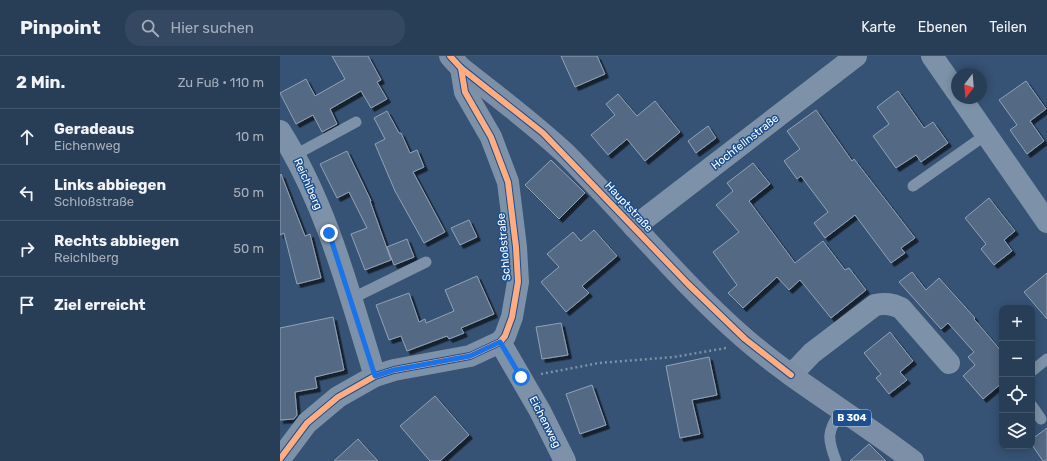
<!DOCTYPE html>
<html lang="de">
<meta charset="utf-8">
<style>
:root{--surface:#283e57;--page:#344961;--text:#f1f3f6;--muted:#a5aeba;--line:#44576d}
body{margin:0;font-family:Rubik,sans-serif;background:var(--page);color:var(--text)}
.controls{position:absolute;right:12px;bottom:12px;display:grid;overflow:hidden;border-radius:8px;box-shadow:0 2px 10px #0003}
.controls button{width:36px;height:36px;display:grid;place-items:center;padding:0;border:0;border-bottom:1px solid var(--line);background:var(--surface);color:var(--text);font:20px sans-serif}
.compass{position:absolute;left:671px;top:12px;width:36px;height:36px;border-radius:50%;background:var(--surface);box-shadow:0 2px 10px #0003;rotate:196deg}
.stop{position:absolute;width:12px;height:12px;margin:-9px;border:3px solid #1a73e8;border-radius:50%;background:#fff}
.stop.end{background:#1a73e8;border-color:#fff;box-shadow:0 1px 4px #0008}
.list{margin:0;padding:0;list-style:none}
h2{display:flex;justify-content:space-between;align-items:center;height:52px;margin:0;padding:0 16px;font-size:17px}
h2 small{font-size:13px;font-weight:400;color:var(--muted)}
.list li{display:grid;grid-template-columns:26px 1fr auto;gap:12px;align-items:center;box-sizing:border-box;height:56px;padding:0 16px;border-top:1px solid var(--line)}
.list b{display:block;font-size:15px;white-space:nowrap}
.list p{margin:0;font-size:13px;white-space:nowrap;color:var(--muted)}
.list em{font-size:13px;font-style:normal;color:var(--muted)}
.icon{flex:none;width:22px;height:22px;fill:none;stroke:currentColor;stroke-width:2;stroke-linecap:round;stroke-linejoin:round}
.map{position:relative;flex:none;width:767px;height:405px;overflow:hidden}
header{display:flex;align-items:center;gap:24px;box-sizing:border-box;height:56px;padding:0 20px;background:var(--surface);border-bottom:1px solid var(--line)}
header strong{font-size:19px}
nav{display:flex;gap:22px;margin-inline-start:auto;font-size:14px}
.search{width:280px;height:36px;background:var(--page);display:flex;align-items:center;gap:10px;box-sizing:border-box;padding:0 14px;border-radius:16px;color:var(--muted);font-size:15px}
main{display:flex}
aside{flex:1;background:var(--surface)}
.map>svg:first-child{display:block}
.building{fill:#526984;stroke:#92a2b6;filter:url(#shadow)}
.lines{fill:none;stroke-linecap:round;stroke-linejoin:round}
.path{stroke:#7d92a8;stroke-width:2.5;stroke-dasharray:2 3;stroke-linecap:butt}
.lane{stroke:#7d92a8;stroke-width:11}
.street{stroke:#7d92a8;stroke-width:22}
.primary{stroke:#7d8ea7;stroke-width:22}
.cycleway-casing{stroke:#1b4f8f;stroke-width:8}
.cycleway{stroke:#ffac80;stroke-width:6}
.route{stroke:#1a73e8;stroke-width:5}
.labels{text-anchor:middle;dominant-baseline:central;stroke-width:3;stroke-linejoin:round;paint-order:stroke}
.shield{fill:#1b4f8f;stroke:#bbcadd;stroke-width:1}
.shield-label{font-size:10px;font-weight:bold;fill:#fff}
.street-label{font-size:11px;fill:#fff;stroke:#1b4f8f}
</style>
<header>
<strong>Pinpoint</strong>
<div class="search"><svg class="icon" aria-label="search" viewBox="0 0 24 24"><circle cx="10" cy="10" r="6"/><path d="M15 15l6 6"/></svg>Hier suchen</div>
<nav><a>Karte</a><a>Ebenen</a><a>Teilen</a></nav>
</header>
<main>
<aside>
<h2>2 Min.<small>Zu Fuß · 110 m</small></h2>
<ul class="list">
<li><svg class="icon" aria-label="ahead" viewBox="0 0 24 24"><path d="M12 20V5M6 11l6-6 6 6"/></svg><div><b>Geradeaus</b><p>Eichenweg</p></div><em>10 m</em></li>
<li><svg class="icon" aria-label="left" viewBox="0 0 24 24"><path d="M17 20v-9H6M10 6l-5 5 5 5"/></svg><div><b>Links abbiegen</b><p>Schloßstraße</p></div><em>50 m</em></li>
<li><svg class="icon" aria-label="right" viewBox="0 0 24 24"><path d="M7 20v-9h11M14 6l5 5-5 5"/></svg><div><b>Rechts abbiegen</b><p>Reichlberg</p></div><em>50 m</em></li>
<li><svg class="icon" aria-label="arrive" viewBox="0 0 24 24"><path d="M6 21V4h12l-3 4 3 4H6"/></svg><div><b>Ziel erreicht</b></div></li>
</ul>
</aside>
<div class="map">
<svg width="767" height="405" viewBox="0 0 767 405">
<defs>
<filter id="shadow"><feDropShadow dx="3.5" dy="3.5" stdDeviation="0" flood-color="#0009"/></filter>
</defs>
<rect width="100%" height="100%" fill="#365274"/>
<!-- building -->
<g class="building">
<path d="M52 0H88L101 24 97 26 107 43 91 52 81 35 50 53 57 68 42 76 33 59 16 68 0 37 26 23 35 40 65 23Z"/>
<path d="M281 0H317L325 18 295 31Z"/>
<path d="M746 25 766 53 750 65 764 85 747 98 730 74 737 69 719 44Z"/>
<path d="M618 35 644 72 653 66 668 87 641 106 636 99 616 112 593 80 609 68 597 51Z"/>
<path d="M338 38 357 60 375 45 400 76 365 105 347 83 328 99 311 79 335 59 326 48Z"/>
<path d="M536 54 572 105 574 103 635 182 621 192 625 197 611 207 575 159 545 182 534 167 548 156 521 120 517 123 504 105 520 93 507 75Z"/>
<path d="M107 55 119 77H121L130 97 137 94 144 111 133 116 165 176 144 187 115 135 95 88 105 83 94 62Z"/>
<path d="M428 70 436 82 416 97 408 85Z"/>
<path d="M67 95 91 145H90L111 204 85 214 71 178 87 172 69 136 57 142 40 108Z"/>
<path d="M271 104 305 137 279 163 245 129Z"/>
<path d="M473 107 490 128 469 145 515 207 543 185 565 214 569 212 586 234 551 262 520 224 509 234 497 221 463 252 448 237 457 229 433 196 459 176 436 149 453 135 447 127Z"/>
<path d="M1 118 25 180 30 178 41 222 17 228 4 177 0 179V119Z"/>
<path d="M709 142 735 175 724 184 732 195 714 209 701 193 706 188 685 162Z"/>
<path d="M189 164 197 181 180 189 171 172Z"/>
<path d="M314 174 337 200 302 230 309 237 286 256 261 226 279 211 267 198 293 176 301 185Z"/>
<path d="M127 183 134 201 114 209 107 191Z"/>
<path d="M632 216 646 234 659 222 695 262 694 263 722 296V327L703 343 683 320 695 309 688 301 694 296 668 267 661 273 619 226Z"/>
<path d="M767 217V263L744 236Z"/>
<path d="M197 220 214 258 181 272 184 277 169 283 167 280 127 295 121 280 109 284 96 249 129 237 139 266 145 263 146 267 174 255 165 234Z"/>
<path d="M53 261 64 314 35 321 37 332 15 336 17 359 14 363 0 364V272Z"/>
<path d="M281 267 288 299 262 303 256 271Z"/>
<path d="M610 276 633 305 620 316 627 324 609 338 596 322 601 318 584 297Z"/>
<path d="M429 301 437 339 412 344 420 378 400 382 386 310Z"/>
<path d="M312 329 326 369 300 378 286 338Z"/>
<path d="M155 340 189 379 160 405H150L120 370Z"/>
<path d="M767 372V405H763L752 389V383Z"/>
<path d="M78 383 98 405H54Z"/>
<path d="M589 388 606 405H570Z"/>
</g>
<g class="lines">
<!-- path -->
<path class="path" d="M261 318 319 307 394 301 446 292"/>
<!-- lane -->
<g class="lane">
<path d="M15 99 76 66"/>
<path d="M633 130 707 78"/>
<path d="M71 243 146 206"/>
<path d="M752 315 767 303"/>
<path d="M752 350 761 363"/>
<path d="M556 405C547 382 547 376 561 354"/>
</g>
<!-- street -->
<g class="street">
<path d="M652 0 677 36"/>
<path d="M681 42 767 166"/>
<path d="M0 75C47 149 69 237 95 320"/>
<path d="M354 171 576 0"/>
<path d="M220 286 260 355 285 405"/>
<path d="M511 319 532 297 595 249C606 247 612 248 621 252L669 307"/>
<path d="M0 403 27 367 58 341 95 320 114 314 190 300 220 286 225 280 232 261 238 226 236 191 228 126 211 81 185 36 181 12"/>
</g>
<!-- primary -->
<path class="primary" d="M170 0 181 12C217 40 253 67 286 98 346 159 400 226 464 282 517 328 578 362 633 405"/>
<defs>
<g id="cycleway">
<path d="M170 0 181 12 263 77 408 228 465 283 511 319"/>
<path d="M0 403 27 367 58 341 95 320 114 314 190 300 220 286 225 280 232 261 238 226 236 191 228 126 211 81 185 36 181 12"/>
</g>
</defs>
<!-- cycleway casing -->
<use href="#cycleway" class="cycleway-casing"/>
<!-- cycleway -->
<use href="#cycleway" class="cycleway"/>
</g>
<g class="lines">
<!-- route -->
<path class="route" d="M49 177 95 320 114 314 190 300 220 286 241 321"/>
</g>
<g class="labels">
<!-- shield labels -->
<rect class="shield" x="553" y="354" width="38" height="16" rx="3"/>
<g class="shield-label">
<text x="572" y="362">B 304</text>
</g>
<!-- street labels -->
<g class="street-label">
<text transform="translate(465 86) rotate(-38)">Hochfellnstraße</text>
<text transform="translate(28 128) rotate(66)">Reichlberg</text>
<text transform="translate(349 151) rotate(47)">Hauptstraße</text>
<text transform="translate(224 191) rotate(-95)">Schloßstraße</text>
<text transform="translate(265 366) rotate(63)">Eichenweg</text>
</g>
</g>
</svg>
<div class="controls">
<button>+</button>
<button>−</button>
<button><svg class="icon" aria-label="locate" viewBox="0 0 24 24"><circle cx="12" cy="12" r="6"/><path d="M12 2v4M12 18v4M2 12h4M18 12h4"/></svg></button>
<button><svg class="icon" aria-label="layers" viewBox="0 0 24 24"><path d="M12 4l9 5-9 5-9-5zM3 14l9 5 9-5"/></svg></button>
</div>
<svg class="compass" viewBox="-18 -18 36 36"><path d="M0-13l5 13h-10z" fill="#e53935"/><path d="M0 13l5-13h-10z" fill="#a5aeba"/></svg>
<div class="stop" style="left:241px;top:321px"></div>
<div class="stop end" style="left:49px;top:177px"></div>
</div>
</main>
